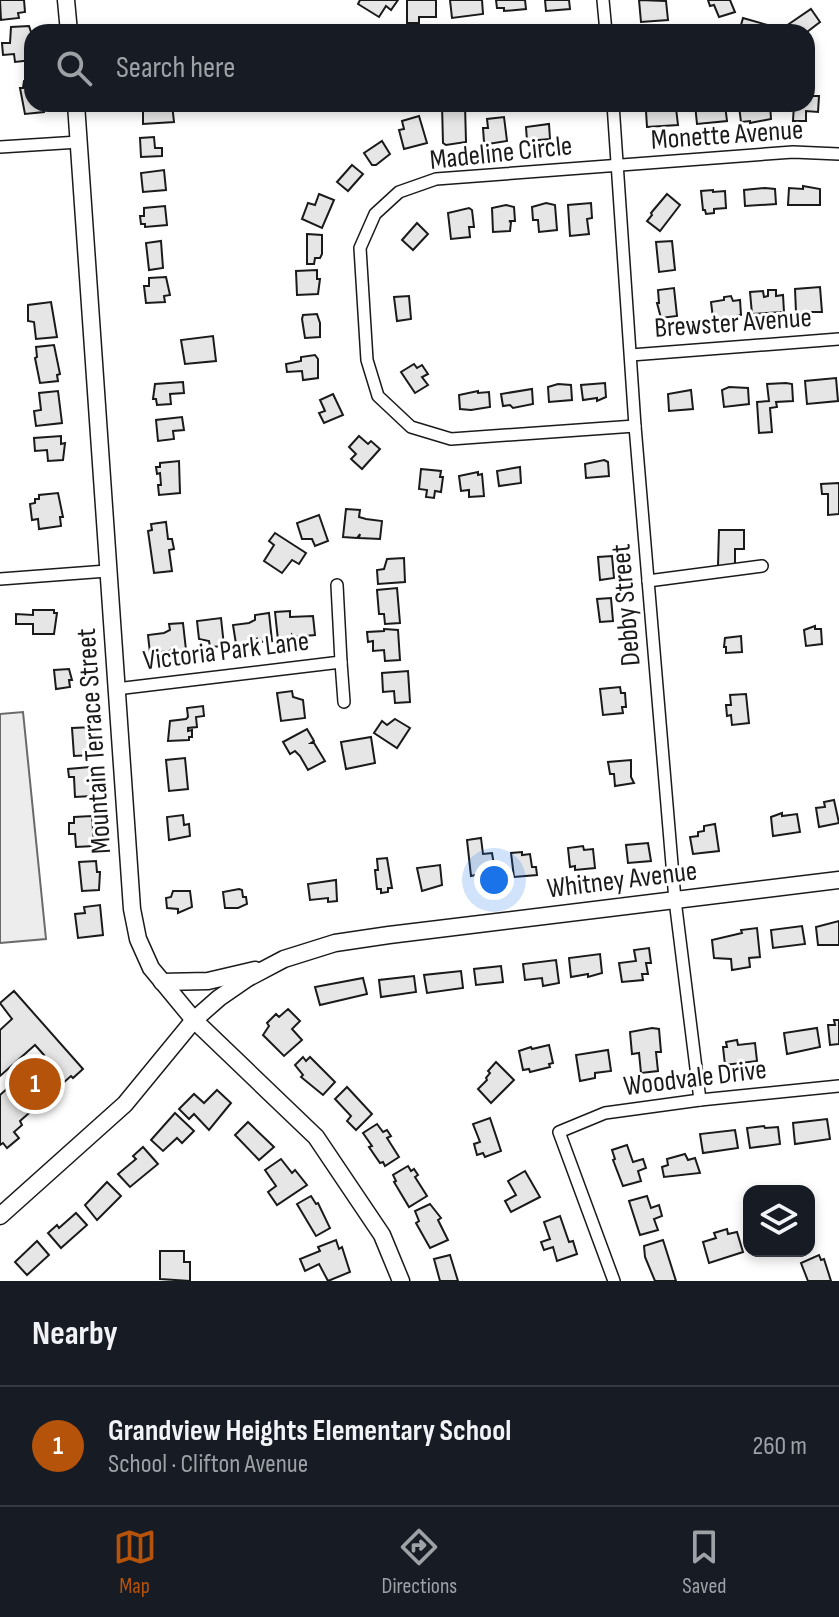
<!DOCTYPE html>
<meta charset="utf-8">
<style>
:root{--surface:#171b24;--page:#20242c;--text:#f1f3f6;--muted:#9ea1a6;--line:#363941;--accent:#b45309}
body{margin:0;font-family:"Sofia Sans Condensed",sans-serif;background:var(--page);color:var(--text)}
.controls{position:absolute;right:24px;bottom:24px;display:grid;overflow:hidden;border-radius:16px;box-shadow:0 4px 12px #0003}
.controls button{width:72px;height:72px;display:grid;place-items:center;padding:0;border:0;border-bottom:2px solid var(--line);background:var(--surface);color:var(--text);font:40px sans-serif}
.you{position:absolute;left:494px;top:880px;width:28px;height:28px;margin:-20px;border:6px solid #fff;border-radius:50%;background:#1a73e8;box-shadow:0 0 0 12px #1a73e833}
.badge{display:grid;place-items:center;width:52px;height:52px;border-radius:50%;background:var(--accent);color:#fff;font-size:26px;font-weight:700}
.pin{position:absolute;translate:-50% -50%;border:4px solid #fff;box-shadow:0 2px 8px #0006}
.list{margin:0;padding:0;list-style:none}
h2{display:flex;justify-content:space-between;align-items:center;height:104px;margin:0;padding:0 32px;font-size:34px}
h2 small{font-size:26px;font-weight:400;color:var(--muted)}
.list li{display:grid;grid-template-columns:52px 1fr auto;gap:24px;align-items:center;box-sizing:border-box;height:120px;padding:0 32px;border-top:2px solid var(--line)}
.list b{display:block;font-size:30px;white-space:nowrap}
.list p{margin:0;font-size:26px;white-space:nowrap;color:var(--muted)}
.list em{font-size:26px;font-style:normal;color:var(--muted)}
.icon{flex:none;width:44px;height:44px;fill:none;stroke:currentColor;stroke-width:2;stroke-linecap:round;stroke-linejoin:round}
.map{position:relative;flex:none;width:839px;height:1281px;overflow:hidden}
.search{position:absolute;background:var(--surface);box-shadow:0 4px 12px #0003;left:24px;right:24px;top:24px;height:88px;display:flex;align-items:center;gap:20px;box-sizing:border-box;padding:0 28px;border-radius:24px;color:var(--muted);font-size:30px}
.sheet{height:224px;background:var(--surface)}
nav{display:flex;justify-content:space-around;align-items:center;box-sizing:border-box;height:112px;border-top:2px solid var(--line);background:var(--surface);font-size:22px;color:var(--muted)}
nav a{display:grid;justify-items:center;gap:4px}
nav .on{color:var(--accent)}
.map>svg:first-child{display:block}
.built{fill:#ededed;stroke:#6a6a6a;stroke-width:2}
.building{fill:#e6e6e6;stroke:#1a1a1a;stroke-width:2}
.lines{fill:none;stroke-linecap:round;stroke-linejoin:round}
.street-casing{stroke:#1a1a1a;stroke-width:14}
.secondary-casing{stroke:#1a1a1a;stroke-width:19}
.street{stroke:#fff;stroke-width:11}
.secondary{stroke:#fff;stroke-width:16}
.labels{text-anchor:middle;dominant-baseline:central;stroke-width:6;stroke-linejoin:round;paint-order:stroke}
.street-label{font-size:28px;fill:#1a1a1a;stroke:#fff}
</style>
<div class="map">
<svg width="839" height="1281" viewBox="0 0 839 1281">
<rect width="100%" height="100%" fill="#fff"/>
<!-- built -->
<path class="built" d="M23 712 46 939 0 943V714Z"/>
<!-- building -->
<g class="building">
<path d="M0 0H24L25 12 18 13 19 18 1 20Z"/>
<path d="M360 0H398L391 10 386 6 379 17 358 4Z"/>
<path d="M407 0H436V17H419V23H407Z"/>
<path d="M450 0H482L483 14 452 18Z"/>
<path d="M496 0H525L526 9 504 11V8H497Z"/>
<path d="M545 0H569L570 9 546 11Z"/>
<path d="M639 0 666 1 668 20 641 22Z"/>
<path d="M708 0H730L735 12 719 17 714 5 710 6Z"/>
<path d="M811 9 820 22 807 32H789L786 26Z"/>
<path d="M743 18 771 26 769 32H739Z"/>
<path d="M29 26 32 35V60L15 62 14 54 3 55 2 43H10L11 27Z"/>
<path d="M27 75H32V104H45L44 112 25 114 20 88H23L24 81 27 80Z"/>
<path d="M807 96H819L818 112 806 111V121H793L794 104H807Z"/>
<path d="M143 104H172L174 122 143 124Z"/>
<path d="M695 104 725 105 727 121 697 124Z"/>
<path d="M770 104 771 119 750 123V121L741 122 739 106Z"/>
<path d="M442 105H465L466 142 446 145 443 143Z"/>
<path d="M676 108 678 125 647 127 646 111Z"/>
<path d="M419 116 427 143 404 149 399 130 404 129 402 121Z"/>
<path d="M504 117 507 141 488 144 484 142 483 128H488L487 119Z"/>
<path d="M549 124 550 139 527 141 526 127Z"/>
<path d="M154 137 155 148H162V156L141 157 140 138Z"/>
<path d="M382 141 390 154 376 165H372L364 153Z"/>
<path d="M352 165 363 174 348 191 337 182Z"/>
<path d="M164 170 166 190 143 192 141 173Z"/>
<path d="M803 186 820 189V205H788L789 188 803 189Z"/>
<path d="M765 188 775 189 776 204 745 206 744 190Z"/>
<path d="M713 190V192L725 191 726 208 714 209V213L706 214 705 210H703L701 191Z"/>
<path d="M319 194 334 200 322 228 302 219 308 203 315 205Z"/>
<path d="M667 194 680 205 660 231 647 221 652 215 651 213Z"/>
<path d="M546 203 555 205 557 230 539 232 538 220H533L532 207Z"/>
<path d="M591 203 592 218 587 219 589 234 570 236 568 205Z"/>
<path d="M506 205 514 207 515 221H509L511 222 510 231 493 232 492 208Z"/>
<path d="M165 206 167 225 145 227V224H141L140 216H144V208Z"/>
<path d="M469 208 472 210 474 227H469L470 237 451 239 448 213Z"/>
<path d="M417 223 428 234 413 250 402 240Z"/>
<path d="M307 234 322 235V254L320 258H315L314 264H307Z"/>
<path d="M161 241 163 268 149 270 146 243Z"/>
<path d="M672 241 675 270 659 272 656 242Z"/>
<path d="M317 270V279H320L318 294 297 295 296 271Z"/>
<path d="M166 277 170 295 164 296 165 302 146 303 144 286H149V278Z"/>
<path d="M820 287 822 312H796L795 289Z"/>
<path d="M674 288 677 316 661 318 657 303H659L658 290Z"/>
<path d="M768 290H776V296L783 295 784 312 752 314 750 292 763 291 764 297 768 296Z"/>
<path d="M409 296 411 319 397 321 394 297Z"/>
<path d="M731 296 733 301 740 300 741 315 735 316V319L725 321 724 317 713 318 711 302 724 300V297Z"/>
<path d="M51 302 57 337 36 339 34 322 28 321V305Z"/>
<path d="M317 314 320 323V337L305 338 302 319 303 315Z"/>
<path d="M213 336 216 361 185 364 181 340Z"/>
<path d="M54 345 60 374 57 375 58 381 40 383 35 358 37 357 36 347Z"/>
<path d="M315 355 318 359V378L303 380 302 371 287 372 286 364 301 361V357Z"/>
<path d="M414 364 417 368 422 365 428 374 422 377 428 385 415 393 401 372Z"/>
<path d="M836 378 838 401 807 404 805 381Z"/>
<path d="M183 382 184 393 170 394 171 404 157 405 156 399H153L155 384Z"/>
<path d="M605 383 606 397 597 401V398L583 400 581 385Z"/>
<path d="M786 383 792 384 793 401 776 402 777 407 770 408 772 432 759 433 757 402 769 401 767 384Z"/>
<path d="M558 384 571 385 572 400 549 402 548 387Z"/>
<path d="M729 387 748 388 749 404 724 407 722 390Z"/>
<path d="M532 389 533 404 513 408 510 405 503 406 501 394Z"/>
<path d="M691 390 693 409 669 411 668 394Z"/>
<path d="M58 391 62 423 36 426 34 411 41 410 39 393Z"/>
<path d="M478 391V393L489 392 490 407 471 410 460 409 459 395Z"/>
<path d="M333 394 343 415 324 423 319 413 325 411 320 400Z"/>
<path d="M182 417 184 430 173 431 174 439 158 441 156 420Z"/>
<path d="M61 436V444L65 443 63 460 48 461 47 450 35 451 34 438Z"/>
<path d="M359 436 368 444 371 441 380 449 362 469 351 459 356 454 349 447Z"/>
<path d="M604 460 608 462 609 476 586 478 585 464Z"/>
<path d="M179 461 180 493 159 495 158 485H161L160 473 157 474 156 467H160V463Z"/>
<path d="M520 467 521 483 499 486 497 471Z"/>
<path d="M421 469 441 471 440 477H443L441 492 435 491 434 498 426 497 427 490 419 489Z"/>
<path d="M478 472V475L482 474 484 496 469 497V490L461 491 459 476Z"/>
<path d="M839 483V514L828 515V494H822L821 484Z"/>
<path d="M58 493 63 517H60L61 526 39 529 38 519 32 520 30 504 35 503V499H39V495Z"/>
<path d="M346 509 360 510 359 517 366 519 382 521 380 539 359 538 360 534 357 538 343 537Z"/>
<path d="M319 515 328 541 315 546 312 539H302L297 523Z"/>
<path d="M166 522 168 539H172L174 549 169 550 172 571 154 573 148 531 152 530 151 524Z"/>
<path d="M719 530H744V549H735V566L721 568 718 566Z"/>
<path d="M275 533 306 553 299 564 292 560 282 573 264 561 274 545 269 541Z"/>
<path d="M612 556 614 578 600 580 598 557Z"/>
<path d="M404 558 405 582 378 584 377 570 384 569 387 559Z"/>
<path d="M397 588 400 623 385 624 384 614H379L377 590Z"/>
<path d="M611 598 613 621 600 622 597 599Z"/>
<path d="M33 610H54V613H57L54 634H33V624H16V614L33 615Z"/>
<path d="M290 611V617L313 616 315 635 294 637 292 635V638L278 640 275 612Z"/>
<path d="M269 613 272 641 258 642 257 639 256 641 236 644 233 625 249 623 255 620V615Z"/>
<path d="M221 618 224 646 210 647 209 641 199 639 197 621Z"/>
<path d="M183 623 186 650 172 651V648L170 651 150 653 148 635 164 633 170 630 169 624Z"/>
<path d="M815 626V629H821L822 644 806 646 804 630Z"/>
<path d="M384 629 398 630 400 660 385 661 384 650 373 651V641L368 642 367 632 384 631Z"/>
<path d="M741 636 742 652 726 653V647H724L725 638Z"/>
<path d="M69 669 72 680H69L70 687 56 689 54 670Z"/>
<path d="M408 671 410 702 395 703 394 691 383 692 382 673Z"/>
<path d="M620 687 621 693H625L626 707H622L623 713 603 715 600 689Z"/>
<path d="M292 691 293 697 303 700 305 718 281 721 277 693Z"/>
<path d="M746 694 749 723 732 725 731 715 727 716 726 705H731L730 695Z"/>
<path d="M203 706 204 716 196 717 197 727 188 728V731L192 730V737H189V740L168 741 170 721 186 719 188 717 187 708Z"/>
<path d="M395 719 410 728 397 748 374 733 382 721 387 725Z"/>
<path d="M94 727 95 735H90L91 755 74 756 72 728Z"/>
<path d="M307 729 314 741 311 743H314L325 761 308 770 300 756 295 751 290 754 283 742Z"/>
<path d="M371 737 375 763 346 769 341 742Z"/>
<path d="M185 758 188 789 169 791 166 760Z"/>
<path d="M631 760V777L634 783 615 786 614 774H610L608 762Z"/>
<path d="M90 767 92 796 75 797 74 777H69L68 769Z"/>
<path d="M834 800 839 823 819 827 816 808 825 807 824 802Z"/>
<path d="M782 813V816L797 814 800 832 773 836 771 817Z"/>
<path d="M183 815 184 825 189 824 190 836 169 840 167 817Z"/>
<path d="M92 816 94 846 76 847 75 834H69V823H74V817Z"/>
<path d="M715 824 719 851 693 854 690 837 698 836V832L704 831V826Z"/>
<path d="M481 838 483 854 492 853 495 871 471 876 467 840Z"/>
<path d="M648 843 651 861 628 863 626 845Z"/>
<path d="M583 846 584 850 593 849 595 868 575 870V866L570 867 568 848Z"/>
<path d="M522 852V855L530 854 532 867H536L537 875 514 877 511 853Z"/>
<path d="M387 858 392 888H388V892L381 893V889H377L375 870H378L377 859Z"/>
<path d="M96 861 97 872H100L99 890 82 891 79 862Z"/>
<path d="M440 865 442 885 422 891 417 868Z"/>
<path d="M336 880 337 901 328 902V898L310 900 308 884Z"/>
<path d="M239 889 242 890 243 897H246L247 904 238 908H225L223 892Z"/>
<path d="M173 891H190L192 907 178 913V909L167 908 166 898 171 897Z"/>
<path d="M100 905 103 935 78 938 75 914 85 913 84 907Z"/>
<path d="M839 921V945H818L816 927Z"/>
<path d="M802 926 805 944 773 948 771 930Z"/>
<path d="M757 928 760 957 749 958 750 967 732 970 731 959 714 958 712 940 742 933 741 930Z"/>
<path d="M649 948 651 963H646L648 974H642L643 980 622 982 619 963 636 961 634 950Z"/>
<path d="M600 954 602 973 588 977V974L571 977 569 958Z"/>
<path d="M556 960 559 983 543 986 542 978 525 980 523 964Z"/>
<path d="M501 966 503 982 476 985 474 969Z"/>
<path d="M461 971 463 988 427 993 424 975Z"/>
<path d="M414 976 416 992 381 997 379 980Z"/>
<path d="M363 978 367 994 320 1005 315 987Z"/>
<path d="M14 991 83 1069 73 1078 71 1076 20 1121 22 1125 14 1132 19 1138 7 1148 3 1143 0 1145V1095L44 1055 35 1045 0 1076V1030L12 1019 0 1003Z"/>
<path d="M288 1009 300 1021 292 1029 302 1040 284 1056 263 1035 269 1026 267 1023 276 1014 279 1017Z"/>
<path d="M834 1020H839V1044L830 1045 828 1025H835Z"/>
<path d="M652 1028 659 1029 661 1052H656L658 1071 641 1073 639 1053 632 1054 630 1032Z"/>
<path d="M817 1028 820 1047 787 1054 784 1033Z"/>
<path d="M737 1040 738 1045 755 1043 757 1061 725 1065 723 1047H727L726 1042Z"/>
<path d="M549 1045 553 1063 549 1064 550 1067 530 1072 529 1069 523 1070 519 1051 531 1047 532 1049Z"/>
<path d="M608 1050 611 1071 595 1073V1078L580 1081 576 1055Z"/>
<path d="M303 1057 306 1061 310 1057 335 1082 323 1095 301 1077 303 1075 295 1065Z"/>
<path d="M496 1062 514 1080 491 1103 478 1089 487 1080 486 1078 490 1073 488 1071Z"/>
<path d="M347 1087 372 1114 356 1130 347 1121 351 1116 335 1099Z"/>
<path d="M217 1090 231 1103 209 1130 194 1114 189 1119 179 1109 194 1094 204 1103Z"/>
<path d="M175 1113 194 1131 182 1143 177 1138 163 1151 151 1140Z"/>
<path d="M490 1118 501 1151 485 1157 483 1153 477 1155 474 1144 480 1142 473 1124Z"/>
<path d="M827 1119 830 1139 795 1144 793 1123Z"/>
<path d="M248 1122 274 1147 259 1160 235 1135Z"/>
<path d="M377 1124 383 1132 387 1130 391 1136 387 1138 399 1157 385 1166 383 1162 380 1163 369 1147 372 1146 363 1133Z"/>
<path d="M764 1126 765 1128 778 1127 780 1144 750 1148 747 1128Z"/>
<path d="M735 1130 738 1148 703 1153 700 1134Z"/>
<path d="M627 1145 633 1162 643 1159 646 1168 638 1171 641 1181 623 1186 613 1160 615 1159 612 1150Z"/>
<path d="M143 1147 158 1164 130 1187 118 1174 136 1159 133 1156Z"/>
<path d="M685 1154 688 1160 695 1158 700 1173 664 1177 662 1167 668 1165 667 1159Z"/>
<path d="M281 1159 292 1173 295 1170 307 1185 277 1205 268 1192 276 1186 265 1170Z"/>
<path d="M408 1166 411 1171 414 1169 418 1175 415 1177 427 1196 409 1207 394 1182 396 1181 393 1175Z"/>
<path d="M525 1171 540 1197 511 1212 505 1201 516 1195 508 1181Z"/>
<path d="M107 1182 121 1196 97 1220 85 1205Z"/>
<path d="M311 1196 316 1204 318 1203 330 1228 316 1236 297 1204Z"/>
<path d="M647 1196 651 1208 659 1205 662 1216 654 1219 658 1230 640 1235 629 1201Z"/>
<path d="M430 1204 441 1218 438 1220 448 1240 430 1248 416 1223 419 1221 415 1211Z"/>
<path d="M76 1213 87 1225 61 1248 48 1233 57 1225 59 1228Z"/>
<path d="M560 1216 569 1242 573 1241 577 1254 557 1261 553 1247 544 1250 541 1242 550 1239 544 1222Z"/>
<path d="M727 1229 728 1234 737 1232 743 1252 709 1263 703 1242 716 1238 714 1233Z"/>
<path d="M336 1240 339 1249 342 1247 350 1272 328 1281 319 1264 305 1271 300 1259 320 1251 318 1247Z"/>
<path d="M663 1240 676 1281H655L645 1257 644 1246Z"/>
<path d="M37 1241 49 1255 27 1275 15 1262Z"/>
<path d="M160 1251H184V1262H190V1281L160 1279Z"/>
<path d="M450 1255 458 1281H440L434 1259Z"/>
<path d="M819 1255 821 1260 824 1259 831 1281H808L801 1263Z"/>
</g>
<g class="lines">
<defs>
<g id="street">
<path d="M603 0 606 32"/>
<path d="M613 104 635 426 675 900 700 1100"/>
<path d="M0 147 79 142"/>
<path d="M631 355 839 339"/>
<path d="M635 426 451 439 411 427 378 396 367 360 360 248 375 214 399 192 436 179 793 152 839 154"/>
<path d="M0 579 107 571"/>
<path d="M648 581 762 566"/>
<path d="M341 662 344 702"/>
<path d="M116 689 341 662 337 585"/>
<path d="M614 1281 559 1132 605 1113 700 1100 839 1086"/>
</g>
<g id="secondary">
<path d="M66 0 69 32"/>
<path d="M76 104 132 909 138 939 151 968 194 1020 316 1137 382 1235 401 1281"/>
<path d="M162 982 208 981 255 970"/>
<path d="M0 1216 125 1104 194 1020 219 998 248 978 284 959 335 943 389 935 839 880"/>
</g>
</defs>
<!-- street casing -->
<use href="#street" class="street-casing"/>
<!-- secondary casing -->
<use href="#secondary" class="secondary-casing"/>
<!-- street -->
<use href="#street" class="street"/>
<!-- secondary -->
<use href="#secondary" class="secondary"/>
</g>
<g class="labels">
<!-- street labels -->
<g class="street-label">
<text transform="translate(727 135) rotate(-4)">Monette Avenue</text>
<text transform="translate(501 153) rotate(-6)">Madeline Circle</text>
<text transform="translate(733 323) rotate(-4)">Brewster Avenue</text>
<text transform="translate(626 605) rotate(-95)">Debby Street</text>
<text transform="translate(226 651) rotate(-7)">Victoria Park Lane</text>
<text transform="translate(94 741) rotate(-94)">Mountain Terrace Street</text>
<text transform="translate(622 880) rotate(-7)">Whitney Avenue</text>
<text transform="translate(695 1078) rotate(-7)">Woodvale Drive</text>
</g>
</g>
</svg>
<div class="controls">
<button><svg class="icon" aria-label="layers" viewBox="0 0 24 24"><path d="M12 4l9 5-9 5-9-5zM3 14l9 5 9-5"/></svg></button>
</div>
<div class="you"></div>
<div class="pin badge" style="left:35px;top:1084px">1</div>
<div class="search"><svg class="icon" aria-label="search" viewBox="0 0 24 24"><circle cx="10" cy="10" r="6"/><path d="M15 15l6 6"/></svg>Search here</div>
</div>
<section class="sheet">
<h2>Nearby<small></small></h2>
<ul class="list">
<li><span class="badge">1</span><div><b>Grandview Heights Elementary School</b><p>School · Clifton Avenue</p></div><em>260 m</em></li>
</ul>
</section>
<nav>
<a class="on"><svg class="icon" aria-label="map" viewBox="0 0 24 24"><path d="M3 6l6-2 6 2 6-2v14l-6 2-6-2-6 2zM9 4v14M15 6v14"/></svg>Map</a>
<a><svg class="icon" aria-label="directions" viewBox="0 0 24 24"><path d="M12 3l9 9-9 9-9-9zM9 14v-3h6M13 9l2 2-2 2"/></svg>Directions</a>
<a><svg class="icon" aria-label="saved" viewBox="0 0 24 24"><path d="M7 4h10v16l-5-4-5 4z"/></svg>Saved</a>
</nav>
